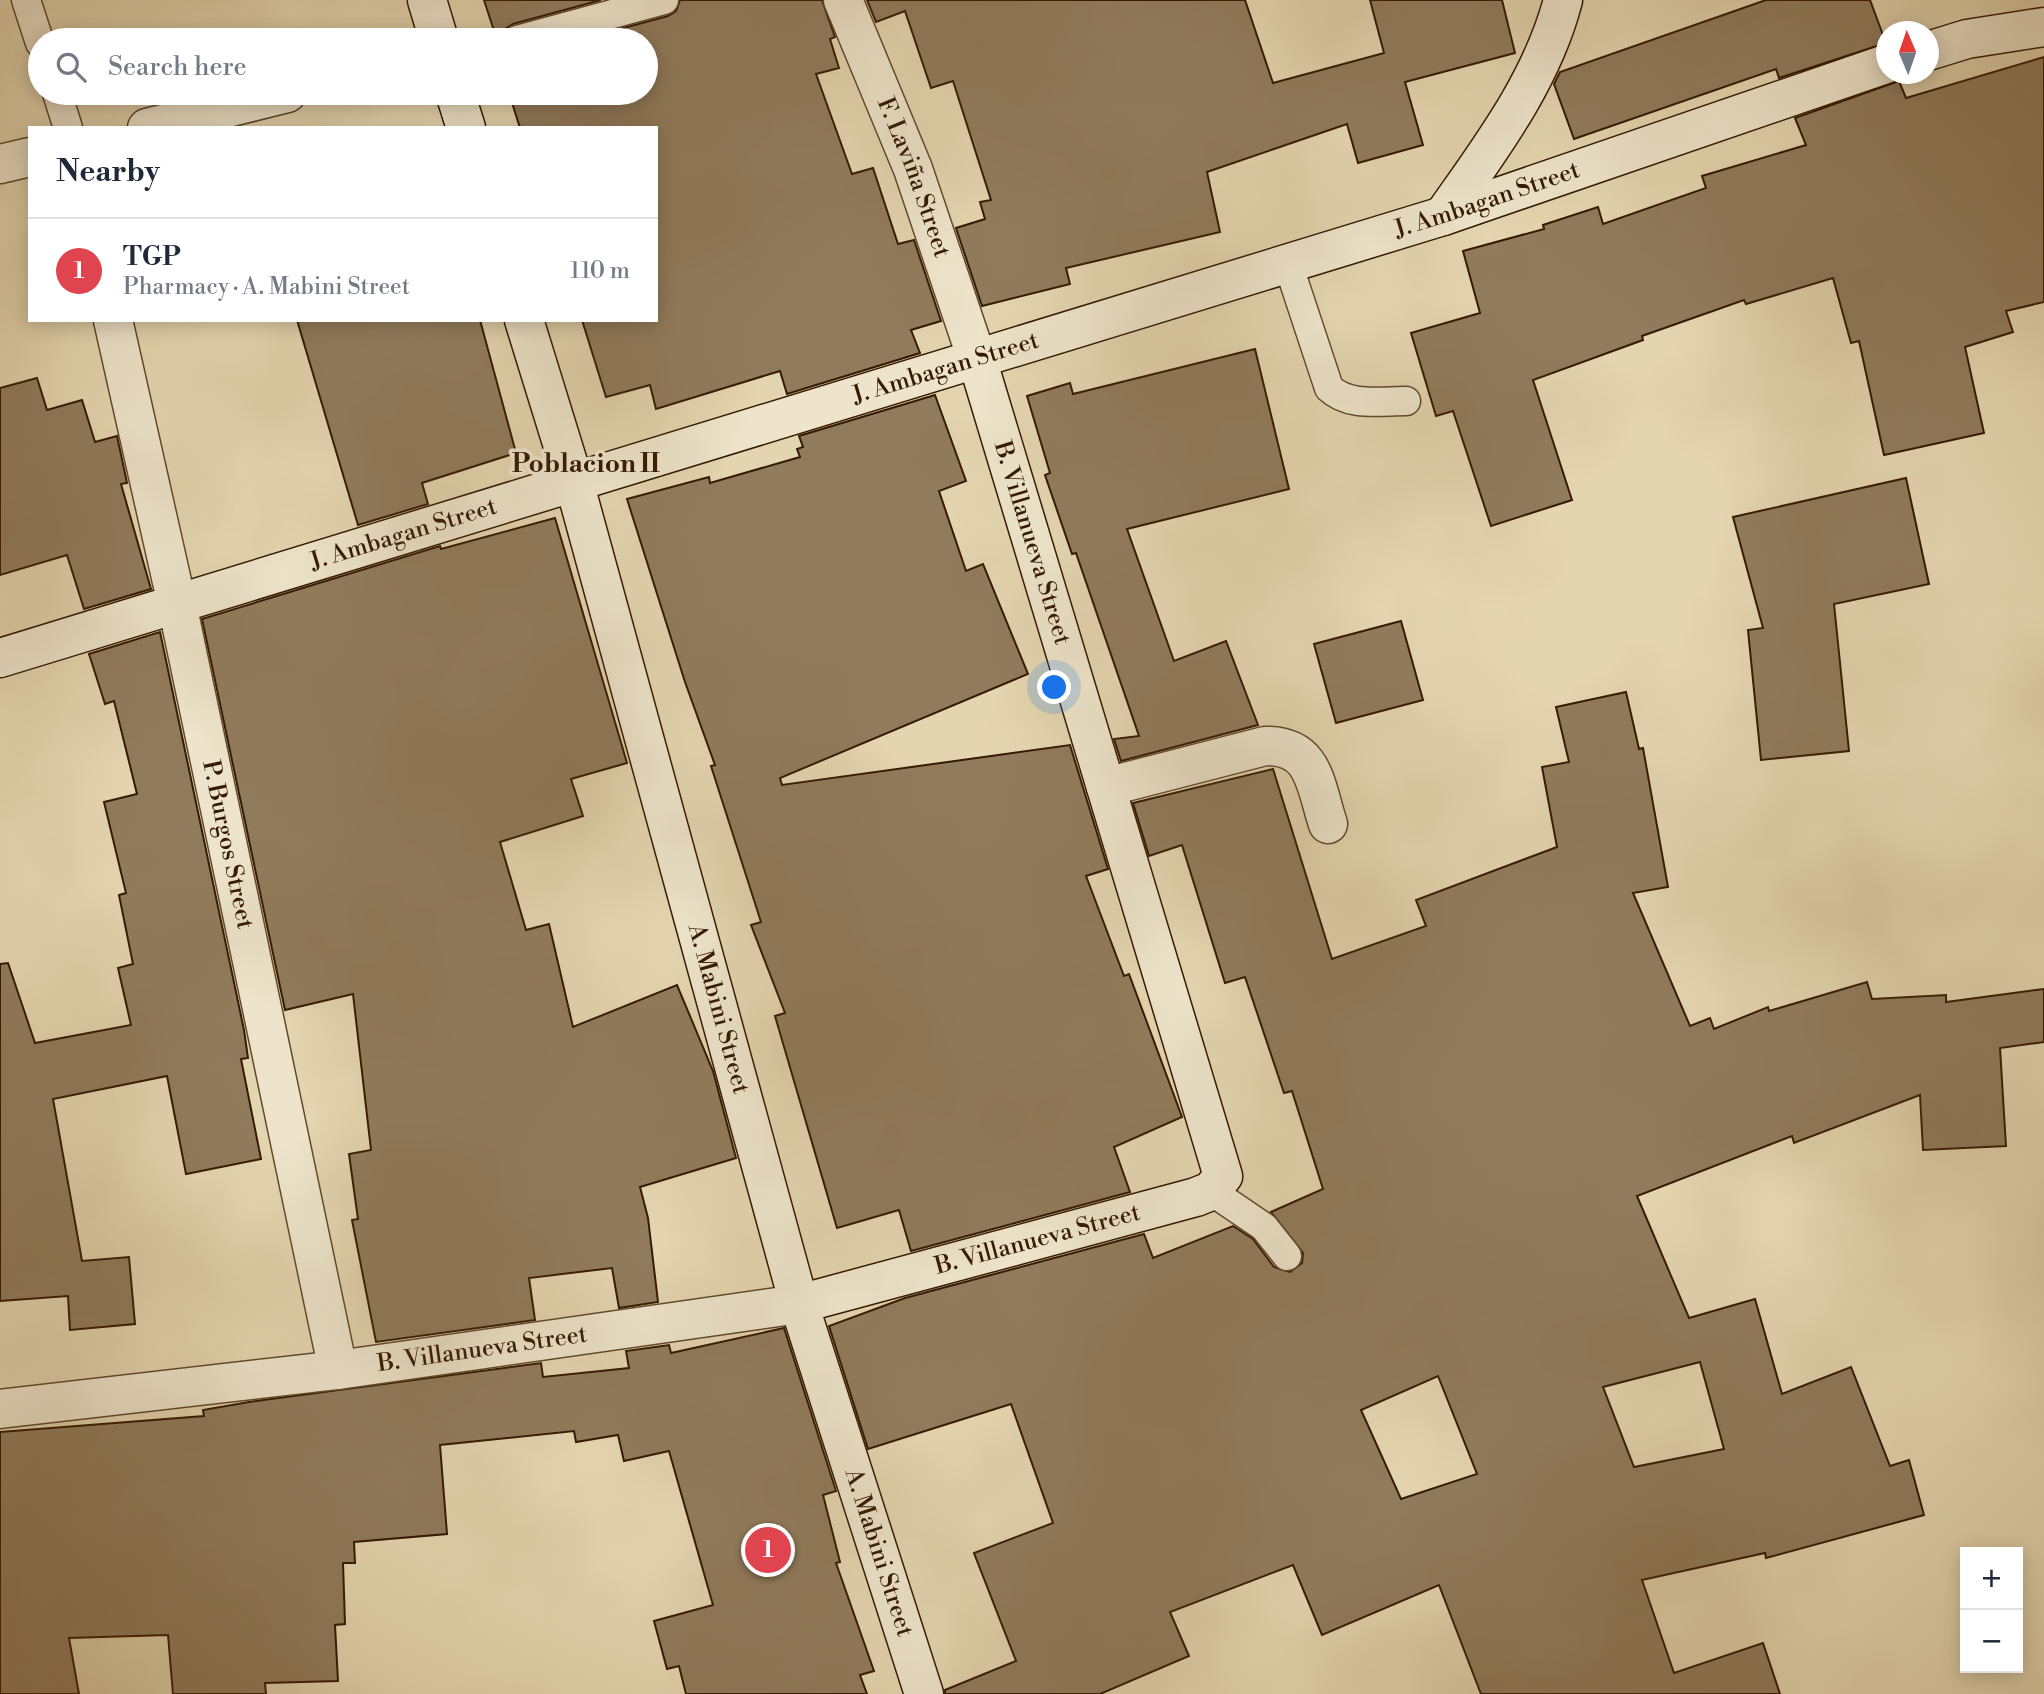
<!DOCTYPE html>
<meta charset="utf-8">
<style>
:root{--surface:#fff;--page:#f2f2f3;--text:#1f2937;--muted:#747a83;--line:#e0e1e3;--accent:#8f2418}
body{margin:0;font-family:"Libre Bodoni",serif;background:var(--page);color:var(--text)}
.controls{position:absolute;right:21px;bottom:21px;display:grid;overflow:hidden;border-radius:0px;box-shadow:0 4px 18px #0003}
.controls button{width:63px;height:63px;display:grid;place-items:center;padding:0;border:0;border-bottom:2px solid var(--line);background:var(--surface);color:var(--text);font:35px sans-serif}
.compass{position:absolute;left:1876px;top:21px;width:63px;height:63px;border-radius:50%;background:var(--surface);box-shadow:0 4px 18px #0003;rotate:358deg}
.you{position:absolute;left:1055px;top:688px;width:24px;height:24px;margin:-18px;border:5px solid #fff;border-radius:50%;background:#1a73e8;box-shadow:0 0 0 10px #1a73e833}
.badge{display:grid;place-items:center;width:46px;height:46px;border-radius:50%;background:var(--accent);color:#fff;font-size:23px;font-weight:700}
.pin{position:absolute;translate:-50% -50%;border:4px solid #fff;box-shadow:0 2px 7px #0006}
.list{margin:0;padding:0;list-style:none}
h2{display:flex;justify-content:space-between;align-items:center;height:91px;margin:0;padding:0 28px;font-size:30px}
h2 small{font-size:23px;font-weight:400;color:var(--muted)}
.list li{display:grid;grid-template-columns:46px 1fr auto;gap:21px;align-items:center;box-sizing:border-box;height:105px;padding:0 28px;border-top:2px solid var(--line)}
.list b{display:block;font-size:26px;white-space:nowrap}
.list p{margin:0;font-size:23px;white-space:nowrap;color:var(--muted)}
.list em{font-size:23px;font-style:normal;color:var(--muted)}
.icon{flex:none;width:38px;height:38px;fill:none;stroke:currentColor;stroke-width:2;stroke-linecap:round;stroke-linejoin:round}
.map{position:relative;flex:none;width:2044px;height:1694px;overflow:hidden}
.search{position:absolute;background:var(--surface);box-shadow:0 4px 18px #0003;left:28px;top:28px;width:630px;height:77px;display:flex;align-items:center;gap:18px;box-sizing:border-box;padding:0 24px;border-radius:38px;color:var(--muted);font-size:26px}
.panel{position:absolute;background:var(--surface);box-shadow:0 4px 18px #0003;left:28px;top:126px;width:630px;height:196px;border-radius:0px}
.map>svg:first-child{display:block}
.building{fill:#907b5c;stroke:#361a02;stroke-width:2;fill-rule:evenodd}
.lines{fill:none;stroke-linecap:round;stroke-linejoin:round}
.lane-casing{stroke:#61492d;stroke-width:31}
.street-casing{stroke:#61492d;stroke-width:41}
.secondary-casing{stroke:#361a02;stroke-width:41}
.lane{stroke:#ede4cb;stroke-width:28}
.street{stroke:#ede4cb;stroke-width:38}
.secondary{stroke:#ede4cb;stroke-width:38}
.labels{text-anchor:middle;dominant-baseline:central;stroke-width:7;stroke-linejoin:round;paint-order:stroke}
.street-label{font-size:24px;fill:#361a02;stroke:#ede4cb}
.neighbourhood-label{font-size:26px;font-weight:bold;fill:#361a02;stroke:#ede4cb}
</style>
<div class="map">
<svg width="2044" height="1694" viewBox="0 0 2044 1694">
<rect width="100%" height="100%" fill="#e3d5af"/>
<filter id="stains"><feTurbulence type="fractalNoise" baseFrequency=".00286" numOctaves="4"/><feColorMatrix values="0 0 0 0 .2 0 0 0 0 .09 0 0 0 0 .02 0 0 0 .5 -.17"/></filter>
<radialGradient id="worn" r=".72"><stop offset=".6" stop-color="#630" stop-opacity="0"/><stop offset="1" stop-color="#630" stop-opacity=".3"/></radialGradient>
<!-- building -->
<g class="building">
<path d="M484 0H601L513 24 505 29 501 40H497Z"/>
<path d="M680 0H822L835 37 830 39 839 68 816 74 852 174 873 168 898 244 914 240 941 321 911 330 920 353 787 394 780 371 656 409 650 385 606 397 582 320H656V128H520L509 93H646V40H579L668 16 676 11Z"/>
<path d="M867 0H1245L1273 83 1384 53 1370 0H1502L1515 53 1405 82 1423 145 1358 163 1347 124 1207 172 1220 232 1066 268 1070 284 982 306 956 228 985 219 980 202 991 200 953 81 931 88 905 11 876 22Z"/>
<path d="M1766 0H1870L1886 43 1779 78 1776 69 1574 139 1554 84 1560 72Z"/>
<path d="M2044 57V302L2006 311 2013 332 1965 347 1984 433 1884 455 1859 341 1851 343 1833 278 1746 304 1744 300 1642 336 1643 340 1533 380 1572 500 1491 526 1453 411 1436 416 1411 333 1480 313 1463 251 1544 229 1543 225 1598 207 1603 224 1706 188 1702 176 1806 145 1795 118 1899 81 1906 98Z"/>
<path d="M297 320H480L516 453 422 483 428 504 358 525Z"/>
<path d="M1255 349 1289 489 1127 529 1174 661 1226 641 1258 725 1121 761 1114 739 1139 736 1076 553 1072 554 1045 475 1050 473 1027 396 1070 383 1073 394Z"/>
<path d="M37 378 47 410 82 400 95 442 117 436 127 483 121 484 151 589 84 609 67 555 0 575V388Z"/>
<path d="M935 395 966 481 939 491 966 571 983 564 1028 674 780 778 782 785 1070 745 1108 869 1086 876 1124 976 1129 974 1182 1117 1114 1147 1130 1192 911 1251 899 1210 837 1228 775 1016 785 1013 751 925 761 922 711 766 715 765 685 682 627 499 709 477 710 483 800 457 797 449 803 447 799 436Z"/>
<path d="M1906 478 1929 584 1834 604 1849 751 1761 760 1748 630 1763 628 1733 517Z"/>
<path d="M555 518 627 763 571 779 583 816 500 842 526 930 549 924 573 1027 677 985 713 1071 736 1158 640 1187 648 1218 658 1302 619 1308 612 1268 529 1278 535 1320 376 1342 352 1220 358 1219 349 1154 371 1150 353 994 285 1010 202 619 440 546 441 549Z"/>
<path d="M1401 621 1423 700 1336 723 1314 644Z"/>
<path d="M160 632 244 1030 248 1058 241 1059 261 1159 186 1174 167 1076 53 1099 82 1261 129 1257 135 1324 70 1330 68 1296 0 1301V964L8 963 35 1043 131 1025 118 968 133 964 119 895 126 893 104 802 137 794 114 701 105 704 89 654Z"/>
<path d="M1626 692 1639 749 1643 748 1668 887 1633 893 1690 1026 1710 1018 1714 1029 1768 1007 1769 1011 1867 982 1872 999 1946 995V1002L2044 989V1042L2000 1048 2006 1146 1923 1150 1920 1095 1794 1143 1792 1136 1637 1196 1689 1318 1755 1299 1782 1394 1851 1367 1890 1466 1909 1460 1924 1515 1766 1558 1765 1553 1642 1580 1674 1673 1763 1643 1780 1694H1481L1439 1585 1322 1635 1293 1565 1170 1612 1189 1656 1100 1694H945V1690L1016 1661 974 1553 1053 1523 1011 1404 868 1449 829 1326 905 1298 1144 1234 1153 1258 1233 1226 1253 1239 1274 1267 1290 1272 1302 1263 1303 1253 1271 1212 1323 1189 1292 1091 1284 1093 1245 977 1225 983 1182 845 1149 856 1133 803 1273 769 1332 959 1426 926 1416 900 1557 847 1542 767 1569 762 1556 707ZM1700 1362 1724 1449 1634 1467 1603 1387ZM1438 1376 1477 1474 1401 1499 1361 1410Z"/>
<path d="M784 1328 836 1491 823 1495 840 1562 836 1563 874 1671 860 1675 867 1694H686L679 1666 667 1669 654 1621 713 1605 669 1451 624 1461 618 1435 576 1442 574 1431 440 1445 447 1534 354 1542 355 1563H343L345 1624 335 1625 338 1681 265 1683 266 1694H173L168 1635 69 1638 79 1694H0V1432L204 1416 203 1410 249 1402 541 1363 543 1377 629 1368 626 1351 669 1345 671 1353Z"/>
</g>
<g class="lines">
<defs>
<g id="lane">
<path d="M26 0 40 43"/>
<path d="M517 40 664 0"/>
<path d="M57 93 68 128"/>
<path d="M1288 264 1329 388C1349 407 1380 401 1406 401"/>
<path d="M1211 1191 1264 1227 1287 1256"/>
</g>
<g id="street">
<path id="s1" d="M843 0 913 169 977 359"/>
<path d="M147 128 287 93"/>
<path d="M0 164 30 157"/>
<path id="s2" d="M113 320 177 604 338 1370"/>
<path d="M1106 787 1265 746C1315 745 1315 785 1328 824"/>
<path id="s3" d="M0 1409 338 1370 799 1304"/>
</g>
<g id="secondary">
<path d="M427 0 439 40"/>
<path d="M1928 51 1967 39 2044 27"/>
<path d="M455 93 466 128"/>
<path d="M1443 216C1490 149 1542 81 1563 0"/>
<path id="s4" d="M524 320 574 482 799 1304 924 1694"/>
<path id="s5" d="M0 658 1443 216 1886 64"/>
<path id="s6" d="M799 1304 1196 1197 1211 1191 1223 1176 977 359"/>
</g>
</defs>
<!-- lane casing -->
<use href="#lane" class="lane-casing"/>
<!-- street casing -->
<use href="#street" class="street-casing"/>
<!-- secondary casing -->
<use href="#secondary" class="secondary-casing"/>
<!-- lane -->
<use href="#lane" class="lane"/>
<!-- street -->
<use href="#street" class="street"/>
<!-- secondary -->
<use href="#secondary" class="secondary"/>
</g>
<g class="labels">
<!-- street labels -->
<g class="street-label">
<text stroke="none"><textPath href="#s1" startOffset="191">F. Laviña Street</textPath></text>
<text stroke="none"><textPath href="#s5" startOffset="1556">J. Ambagan Street</textPath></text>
<text stroke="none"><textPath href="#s5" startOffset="989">J. Ambagan Street</textPath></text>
<text stroke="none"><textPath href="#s5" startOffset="422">J. Ambagan Street</textPath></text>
<text transform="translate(1032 543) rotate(73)">B. Villanueva Street</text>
<text stroke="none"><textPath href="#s2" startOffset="537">P. Burgos Street</textPath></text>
<text stroke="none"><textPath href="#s4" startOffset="716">A. Mabini Street</textPath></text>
<text stroke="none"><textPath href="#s6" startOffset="247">B. Villanueva Street</textPath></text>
<text stroke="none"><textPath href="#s3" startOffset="486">B. Villanueva Street</textPath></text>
<text stroke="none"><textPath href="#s4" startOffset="1283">A. Mabini Street</textPath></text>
</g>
<!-- neighbourhood labels -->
<g class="neighbourhood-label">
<text x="586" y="464">Poblacion II</text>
</g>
</g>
<rect width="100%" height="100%" filter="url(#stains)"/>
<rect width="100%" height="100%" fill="url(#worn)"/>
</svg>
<div class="controls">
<button>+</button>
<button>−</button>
</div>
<svg class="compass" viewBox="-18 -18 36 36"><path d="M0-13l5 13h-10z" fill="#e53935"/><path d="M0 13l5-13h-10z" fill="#747a83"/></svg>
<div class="you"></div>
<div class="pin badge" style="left:768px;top:1550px;background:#e0444e">1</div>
<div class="search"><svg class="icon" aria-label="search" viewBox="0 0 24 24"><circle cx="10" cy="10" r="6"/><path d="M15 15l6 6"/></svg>Search here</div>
<section class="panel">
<h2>Nearby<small></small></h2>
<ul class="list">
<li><span class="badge" style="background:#e0444e">1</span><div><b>TGP</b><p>Pharmacy · A. Mabini Street</p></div><em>110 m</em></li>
</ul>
</section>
</div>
